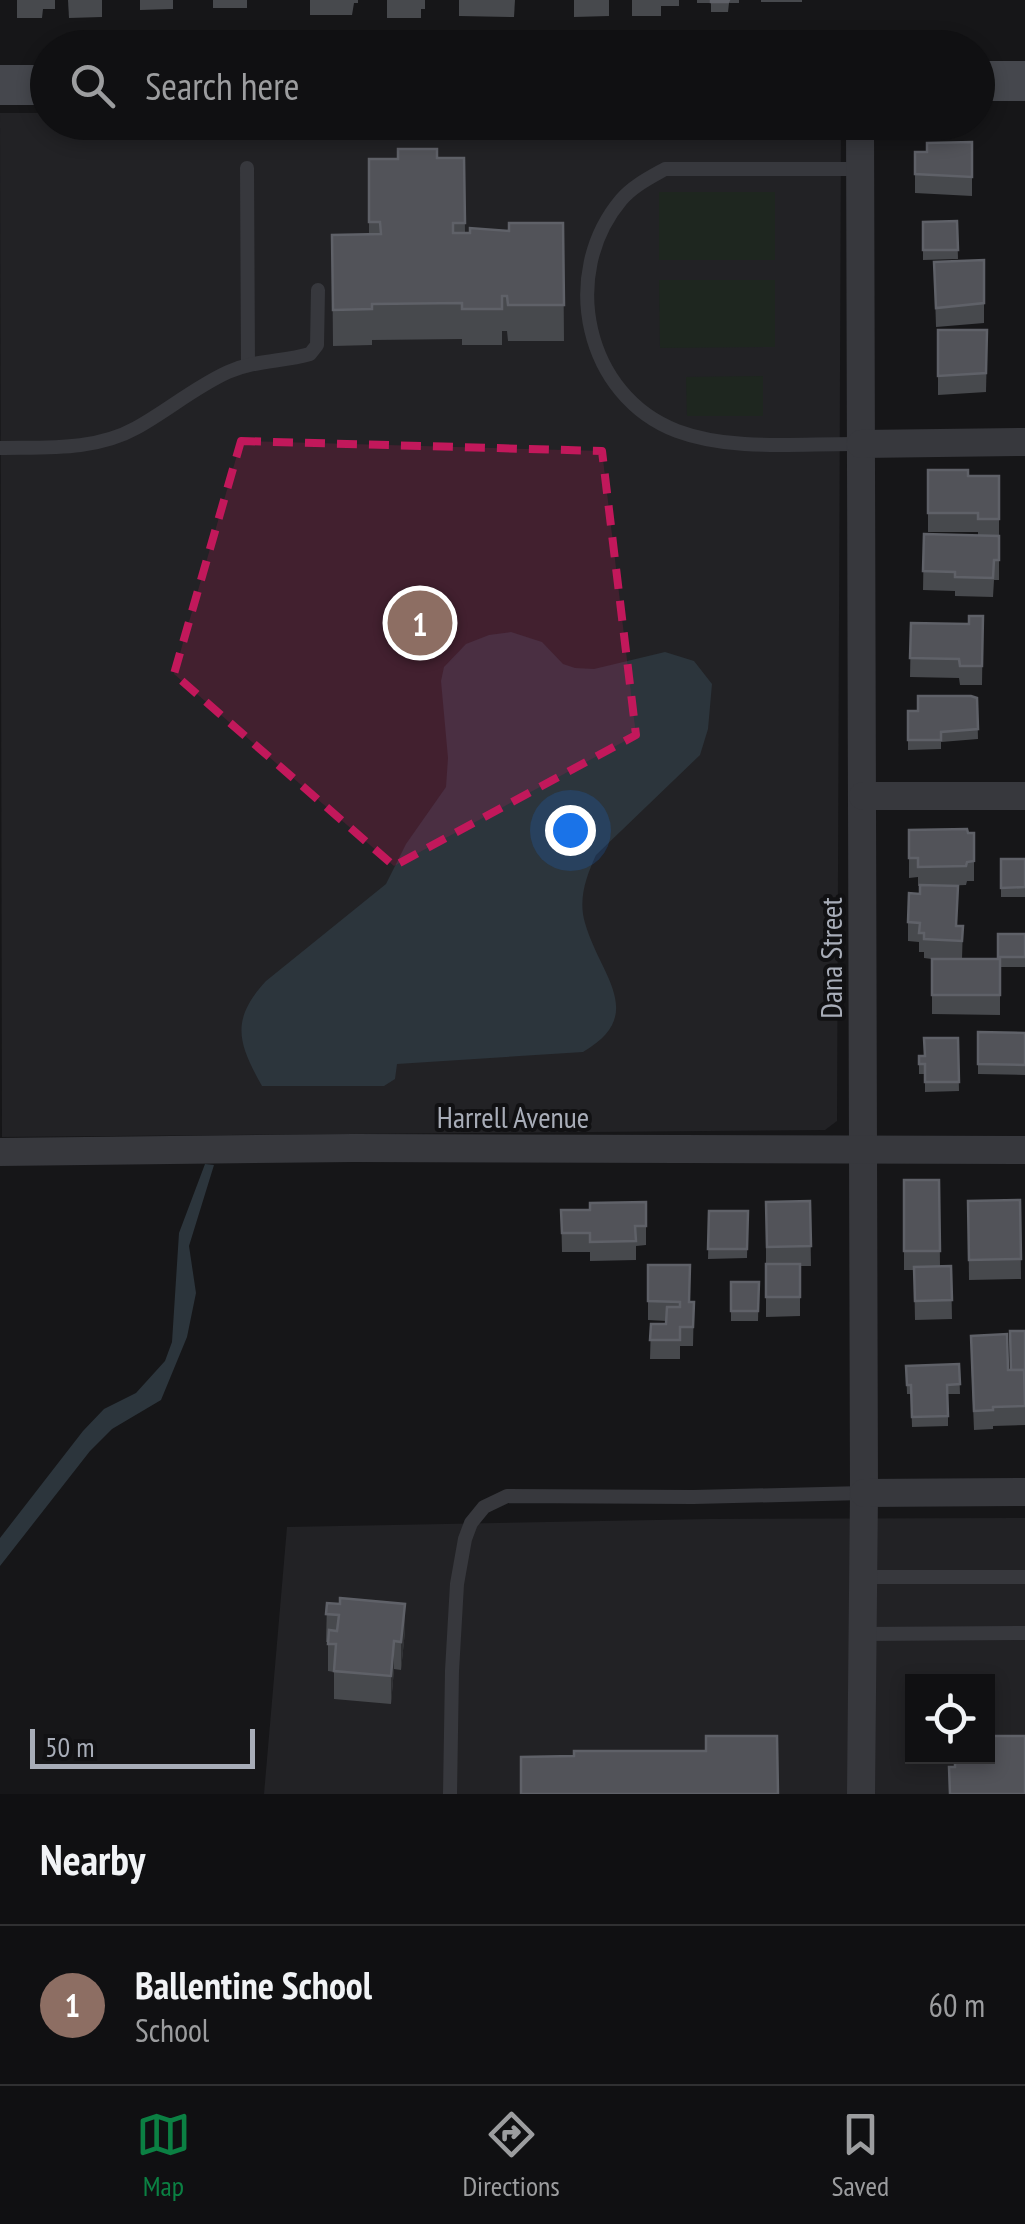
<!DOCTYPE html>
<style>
:root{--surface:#101012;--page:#19191b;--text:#f1f3f6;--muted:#9c9d9f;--line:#303032;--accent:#0b8043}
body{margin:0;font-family:"PT Sans Narrow",sans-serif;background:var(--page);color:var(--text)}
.controls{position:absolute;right:30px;bottom:30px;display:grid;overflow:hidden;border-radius:0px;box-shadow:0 5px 15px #0003}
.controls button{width:90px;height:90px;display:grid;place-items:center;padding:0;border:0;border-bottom:2px solid var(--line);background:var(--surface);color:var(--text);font:50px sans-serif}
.scale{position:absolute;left:30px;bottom:25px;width:225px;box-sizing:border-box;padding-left:10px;border:5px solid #a8adb8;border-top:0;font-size:28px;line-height:35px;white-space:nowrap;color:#a8adb8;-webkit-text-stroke:8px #111113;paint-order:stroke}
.you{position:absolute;left:570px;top:830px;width:35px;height:35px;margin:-25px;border:8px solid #fff;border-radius:50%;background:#1a73e8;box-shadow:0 0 0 15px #1a73e833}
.badge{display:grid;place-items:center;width:65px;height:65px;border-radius:50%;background:var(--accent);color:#fff;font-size:32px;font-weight:700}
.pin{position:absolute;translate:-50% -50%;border:5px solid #fff;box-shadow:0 2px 10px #0006}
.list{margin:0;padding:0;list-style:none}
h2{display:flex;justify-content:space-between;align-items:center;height:130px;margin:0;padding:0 40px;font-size:42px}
h2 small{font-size:32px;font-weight:400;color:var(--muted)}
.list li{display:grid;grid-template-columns:65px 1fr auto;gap:30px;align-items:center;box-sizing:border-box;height:160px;padding:0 40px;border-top:2px solid var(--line)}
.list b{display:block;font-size:38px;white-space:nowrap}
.list p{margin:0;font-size:32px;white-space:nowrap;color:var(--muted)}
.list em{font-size:32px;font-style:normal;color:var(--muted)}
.icon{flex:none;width:55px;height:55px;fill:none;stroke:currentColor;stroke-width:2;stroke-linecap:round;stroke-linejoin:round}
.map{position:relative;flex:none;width:1025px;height:1794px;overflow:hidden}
.search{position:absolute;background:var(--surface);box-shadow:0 5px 15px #0003;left:30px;right:30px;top:30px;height:110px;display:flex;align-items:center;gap:25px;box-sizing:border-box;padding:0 35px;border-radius:55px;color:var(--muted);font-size:38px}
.sheet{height:290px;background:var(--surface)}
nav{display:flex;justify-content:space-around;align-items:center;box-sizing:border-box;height:140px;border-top:2px solid var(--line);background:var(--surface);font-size:28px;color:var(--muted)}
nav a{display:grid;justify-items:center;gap:5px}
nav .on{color:var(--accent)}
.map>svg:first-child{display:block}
.built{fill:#222225;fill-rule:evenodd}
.green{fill:#1e261f}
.water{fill:#2c353c}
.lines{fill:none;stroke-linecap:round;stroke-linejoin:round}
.service{stroke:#37383d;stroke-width:14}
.minor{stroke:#37383d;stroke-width:28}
.secondary{stroke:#45474d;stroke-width:40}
.wall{fill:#47494d}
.shaded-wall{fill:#2f3033}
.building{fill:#525359;stroke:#5f6168;stroke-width:2.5}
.marked{fill:#c2185b;fill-opacity:0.2;stroke:#c2185b;stroke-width:8;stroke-dasharray:20 12;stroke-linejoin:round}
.labels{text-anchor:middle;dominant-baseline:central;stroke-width:8;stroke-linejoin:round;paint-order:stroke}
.street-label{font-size:30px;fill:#a8adb8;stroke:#111113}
</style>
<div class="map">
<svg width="1025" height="1794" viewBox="0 0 1025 1794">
<rect width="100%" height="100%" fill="#161618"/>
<!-- built -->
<g class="built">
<path d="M0 113H47L48 122 841 123 837 1121 825 1130 2 1137Z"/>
<path d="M1025 1518V1794H264L287 1527 709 1519ZM912 1682H988V1756H912Z"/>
</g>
<!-- green -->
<g class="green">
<rect x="659" y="192" width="116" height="68"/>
<path d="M659 280H775V347L660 348Z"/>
<path d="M763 376V416H687L686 377Z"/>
</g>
<!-- water -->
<g class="water">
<path d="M511 632 542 642 563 664 575 668 594 669 665 652 694 661 712 684 708 729 700 755 596 855C586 877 578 899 585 923 600 976 648 1014 583 1052L397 1064 395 1079 384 1086H262C238 1043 230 1020 266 981L386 884 406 844 446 787 448 758 441 681 444 667 466 644 489 635Z"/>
<path d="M205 1164 214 1165 189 1246 196 1293 187 1337 161 1400 112 1429 90 1451 0 1566V1538L83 1431 104 1409 136 1393 165 1361 172 1342 179 1233Z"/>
</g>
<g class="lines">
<!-- service -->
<g class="service">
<path d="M247 168 248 365"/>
<path d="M860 169H665C649 178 633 186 621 200 559 274 585 396 677 431 733 452 802 443 861 444"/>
<path d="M0 448C45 447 95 451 136 428 167 411 195 387 228 372 255 360 282 362 310 354L317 345 318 290"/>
<path d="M863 1577H1025"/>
<path d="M862 1634 1025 1633"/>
<path d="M450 1794 452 1671 457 1584 465 1539 471 1523 484 1507 507 1496 693 1497 864 1493"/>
</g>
<!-- minor -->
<g class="minor">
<path d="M860 122 864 1493 861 1794"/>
<path d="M861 444 1025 442"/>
<path d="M863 796H1025"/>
<path d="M0 1152 353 1148 1025 1150"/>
<path d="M864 1493 1025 1492"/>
</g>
<!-- secondary -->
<g class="secondary">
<path d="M978 81H1025"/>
<path d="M0 85H48"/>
</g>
</g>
<!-- wall -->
<g class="wall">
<path d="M17 0H55V9H43L42 18H17Z"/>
<path d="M68 0H102V17L69 18Z"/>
<path d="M140 0H173V9L140 10Z"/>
<rect x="213" y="0" width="34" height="8"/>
<path d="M310 0H358V3H354L352 15H310Z"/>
<path d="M387 0H425V9H421V18H387Z"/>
<path d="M459 0H515L514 17 459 16Z"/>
<path d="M574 0H609V16L574 17Z"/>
<path d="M632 0H679V6H661V16H632Z"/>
<path d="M697 0H739V3H729L728 12H711V3H697Z"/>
<rect x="761" y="0" width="41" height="2"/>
<path d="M972 142V196L915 193V152H927Z"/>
<path d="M464 158 465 233 509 231 563 223 564 341H508L507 331H502V345H462V339L372 340V345L333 346 332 235 369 234V159Z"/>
<path d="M957 221 958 259 923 260V222Z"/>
<path d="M984 260V323L936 327 934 262Z"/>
<path d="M938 330 987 349 986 392 938 395Z"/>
<path d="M928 470 968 476H999V580H994L993 597 955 596V591L923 590 924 534 978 536V532H928Z"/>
<path d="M983 616 982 685H960L959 678 910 677 911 623 969 624Z"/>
<path d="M977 698 978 739 941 742V749L908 750V711H918Z"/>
<path d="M909 830 974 833V881H967L966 885 938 886 957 926H963L962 959H998V934H1025V967H1000V1015L932 1014V959L924 958V952H919V942L908 941V922L920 894V886H918V877L909 878Z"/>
<rect x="1001" y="859" width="24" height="38"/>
<path d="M978 1032 1025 1033V1075L978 1074Z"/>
<path d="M958 1038 959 1091 925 1092V1074H919V1056H925Z"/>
<path d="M904 1180H939L940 1266H951L952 1319 915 1320 914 1270H904Z"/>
<path d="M1020 1200 1021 1279 969 1280 968 1201Z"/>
<path d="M810 1201 811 1266H800V1316L766 1317V1202Z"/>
<path d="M646 1202V1245L636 1246V1260L590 1261V1252H562L561 1210H590Z"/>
<path d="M709 1211H748L747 1258 708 1259Z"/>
<path d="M648 1265 689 1302H694L693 1346H680V1359H650L651 1324H666L667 1321 648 1320Z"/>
<path d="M731 1282H759L758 1321H731Z"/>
<path d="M1025 1331V1425L993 1426V1429L974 1430 971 1355 1010 1370Z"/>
<path d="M959 1364 960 1394H948V1426L912 1427 911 1394H907L906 1366Z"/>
<path d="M327 1603 405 1631 401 1670 394 1669 391 1704 334 1699V1672L328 1671V1642H326Z"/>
</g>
<!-- shaded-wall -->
<g class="shaded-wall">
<path d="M405 1604V1631L401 1670V1642Z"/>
<path d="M394 1641V1669L391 1704V1676Z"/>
</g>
<!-- building -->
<g class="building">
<path d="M711 0H729L728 2H711Z"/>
<path d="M972 142V177L915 174V152H927V143Z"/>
<path d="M398 149H437V158H464L465 223H453V233H470V228L509 231V223H563L564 305H508L507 296H502V309H462V303L372 304V309L333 310 332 235 381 234 380 222H369V159H398Z"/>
<path d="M957 221 958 250H923V222Z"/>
<path d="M984 260V303L936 308 934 262Z"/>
<path d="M938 330H987L986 373 938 376Z"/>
<path d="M928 470H968V476H999V519H978V513H928Z"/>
<path d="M924 534 999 536V560H994L993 578 955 577V572L923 571Z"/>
<path d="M969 616H983L982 666H960L959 659 910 658 911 623 969 624Z"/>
<path d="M918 696H971L977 698 978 729 941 732V740H908V711H918Z"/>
<path d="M967 829 968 833H974V861L967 862 966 866 918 867V858H909V830Z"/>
<path d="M1001 859H1025V887L1001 888Z"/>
<path d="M920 885 958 886 956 926H963L962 941 924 939V933H919L920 923 908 922 909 893 920 894Z"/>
<rect x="998" y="934" width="27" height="23"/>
<rect x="932" y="959" width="68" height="36"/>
<path d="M978 1032 1025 1033V1065L978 1064Z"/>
<path d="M924 1038H958L959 1082H925V1064H919V1056H925Z"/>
<path d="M904 1180H939L940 1251H904Z"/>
<path d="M1020 1200 1021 1259 969 1260 968 1201Z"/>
<path d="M810 1201 811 1246 767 1247 766 1202Z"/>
<path d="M646 1202V1226H635L636 1241 590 1242V1233H562L561 1210H590V1203Z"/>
<path d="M709 1211H748L747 1249H708Z"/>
<rect x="766" y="1264" width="34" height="33"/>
<path d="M648 1265H690L689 1302H694L693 1327H680V1340H650L651 1324H666L667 1307H680V1302L648 1301Z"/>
<path d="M951 1266 952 1300 915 1301 914 1267Z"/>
<path d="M731 1282H759L758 1311H731Z"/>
<path d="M1010 1331H1025V1371L1024 1370H1011Z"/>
<path d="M1007 1334 1008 1370H1024L1025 1406 993 1407V1410L974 1411 971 1336Z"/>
<path d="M959 1364 960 1384 947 1385 948 1416 912 1417 911 1385H907L906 1366Z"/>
<path d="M340 1598 405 1604 401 1642 394 1641 391 1676 334 1671 336 1644H328L329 1630 337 1631 339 1615 326 1614 327 1603 340 1604Z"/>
<path d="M706 1736H777L778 1794H521V1757L574 1756V1751H706Z"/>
<path d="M988 1736H1025V1794H950L949 1767H955V1756H988Z"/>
</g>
<!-- marked area -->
<path class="marked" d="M241 441 602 451 636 735 394 866 174 674Z"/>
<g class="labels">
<!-- street labels -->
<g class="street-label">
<text transform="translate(830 958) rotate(-90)">Dana Street</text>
<text x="513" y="1116">Harrell Avenue</text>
</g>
</g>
</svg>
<div class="controls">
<button><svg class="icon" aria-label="locate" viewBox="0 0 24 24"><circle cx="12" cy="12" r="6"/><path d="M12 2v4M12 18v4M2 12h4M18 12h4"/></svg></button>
</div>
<div class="scale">50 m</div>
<div class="you"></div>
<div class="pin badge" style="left:420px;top:623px;background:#8d6e63">1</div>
<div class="search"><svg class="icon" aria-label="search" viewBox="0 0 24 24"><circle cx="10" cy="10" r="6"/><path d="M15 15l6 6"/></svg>Search here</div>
</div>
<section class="sheet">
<h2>Nearby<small></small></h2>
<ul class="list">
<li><span class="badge" style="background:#8d6e63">1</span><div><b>Ballentine School</b><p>School</p></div><em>60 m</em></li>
</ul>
</section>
<nav>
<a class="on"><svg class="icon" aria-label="map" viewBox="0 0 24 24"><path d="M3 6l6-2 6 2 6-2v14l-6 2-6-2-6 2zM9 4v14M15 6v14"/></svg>Map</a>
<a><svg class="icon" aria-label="directions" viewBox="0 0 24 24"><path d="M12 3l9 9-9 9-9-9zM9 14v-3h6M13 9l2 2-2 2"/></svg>Directions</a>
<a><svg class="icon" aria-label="saved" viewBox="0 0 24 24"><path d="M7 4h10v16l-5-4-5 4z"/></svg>Saved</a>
</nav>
